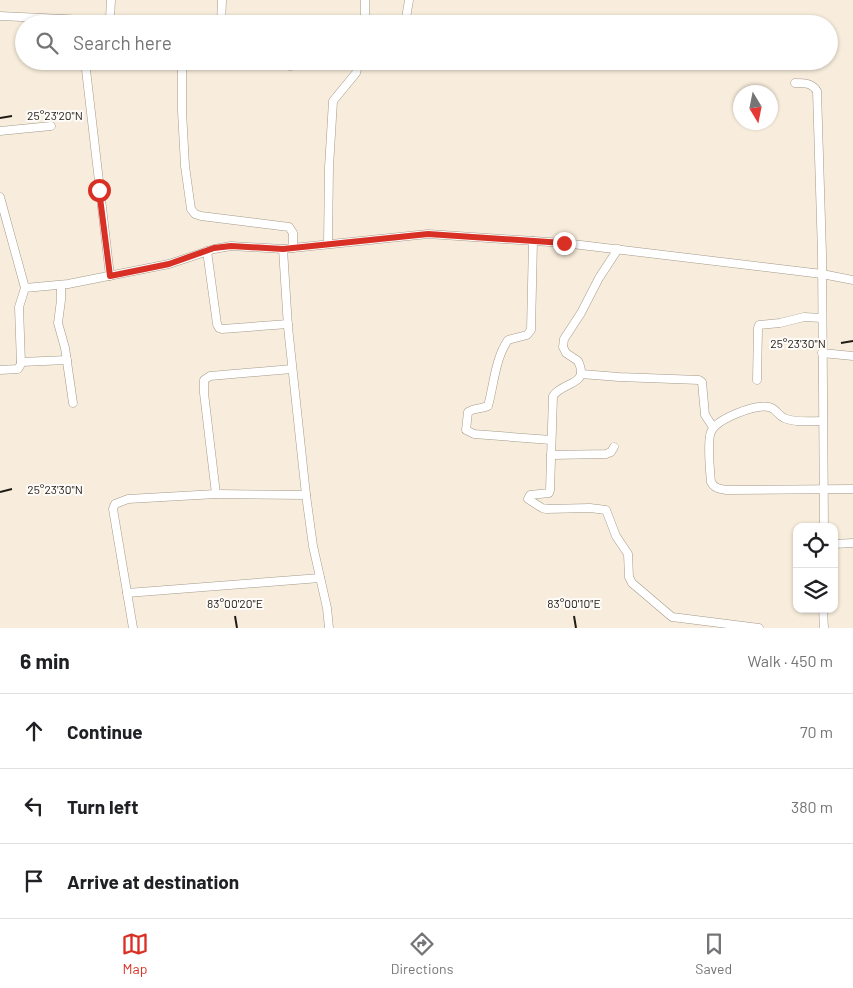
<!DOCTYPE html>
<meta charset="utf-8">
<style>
:root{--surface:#fff;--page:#f2f2f2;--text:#202124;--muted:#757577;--line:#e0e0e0;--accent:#d93025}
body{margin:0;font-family:Barlow,sans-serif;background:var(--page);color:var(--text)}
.controls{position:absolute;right:15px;bottom:15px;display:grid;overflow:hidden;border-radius:10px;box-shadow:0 1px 4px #0004}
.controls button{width:45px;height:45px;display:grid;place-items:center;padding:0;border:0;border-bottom:1px solid var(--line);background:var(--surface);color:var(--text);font:25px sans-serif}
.compass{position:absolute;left:733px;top:85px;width:45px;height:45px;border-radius:50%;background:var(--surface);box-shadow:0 1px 4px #0004;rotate:170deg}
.stop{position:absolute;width:15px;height:15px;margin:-11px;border:4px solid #d93025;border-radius:50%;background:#fff}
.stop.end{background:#d93025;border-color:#fff;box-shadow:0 1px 5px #0008}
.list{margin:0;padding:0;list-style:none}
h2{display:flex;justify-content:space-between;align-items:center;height:65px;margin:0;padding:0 20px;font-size:21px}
h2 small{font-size:16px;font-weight:400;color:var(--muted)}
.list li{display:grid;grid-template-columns:32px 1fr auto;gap:15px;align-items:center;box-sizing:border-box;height:75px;padding:0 20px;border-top:1px solid var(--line)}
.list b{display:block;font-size:19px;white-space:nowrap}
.list em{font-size:16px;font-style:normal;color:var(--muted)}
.icon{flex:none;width:28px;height:28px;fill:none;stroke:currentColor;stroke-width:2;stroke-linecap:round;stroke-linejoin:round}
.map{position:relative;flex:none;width:853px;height:628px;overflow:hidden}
.search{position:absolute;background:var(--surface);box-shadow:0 1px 4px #0004;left:15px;right:15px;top:15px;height:55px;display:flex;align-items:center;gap:12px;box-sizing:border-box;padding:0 18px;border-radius:28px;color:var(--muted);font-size:19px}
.sheet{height:290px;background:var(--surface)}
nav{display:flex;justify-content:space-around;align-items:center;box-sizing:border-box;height:70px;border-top:1px solid var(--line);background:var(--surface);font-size:14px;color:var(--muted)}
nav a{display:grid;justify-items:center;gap:2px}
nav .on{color:var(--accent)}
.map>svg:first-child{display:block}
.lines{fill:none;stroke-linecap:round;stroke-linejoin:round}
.minor-casing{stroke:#a49a8a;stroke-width:9}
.minor{stroke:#fff;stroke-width:8}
.route{stroke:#d93025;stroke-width:6}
.ticks{fill:none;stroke:#1f1b15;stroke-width:2}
.ticks-label{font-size:12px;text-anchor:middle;fill:#1f1b15;stroke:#fefbf8;stroke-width:4;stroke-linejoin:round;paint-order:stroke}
</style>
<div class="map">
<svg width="853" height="628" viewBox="0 0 853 628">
<rect width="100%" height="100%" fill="#f8eddc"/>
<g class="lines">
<defs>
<g id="minor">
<path d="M365 0V24"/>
<path d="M0 16 105 21 110 18 111 0"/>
<path d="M221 24 222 0"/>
<path d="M405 24 409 0"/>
<path d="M85 61 110 276"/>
<path d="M182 61V111L185 166 191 209 195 214 201 216 289 227 293 233V248"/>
<path d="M265 61 291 66 302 61"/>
<path d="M795 83C805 83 812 83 817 91L822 254 824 527"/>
<path d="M0 131 51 126"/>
<path d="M0 197 25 288"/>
<path d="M533 241 531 330 527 335 508 340C496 357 494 382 489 402L488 406C481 409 474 408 468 412L466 430 474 434 551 440"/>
<path d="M328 244 329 167 333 101 356 73 359 61"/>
<path d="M283 249 288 327 306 495 313 546 327 608 329 628"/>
<path d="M618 249 599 278 581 313 564 339 563 347 566 353 578 361C590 386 563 381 553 396L550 490 549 493 530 495 528 499 542 508 546 509 590 508 606 510 616 536 628 554 629 577 632 583 672 617 759 628"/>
<path d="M207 251 217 324 219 328 222 329 288 324"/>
<path d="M61 285V300L58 323 65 348 73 403"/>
<path d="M822 353 853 356"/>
<path d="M21 362 67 360"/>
<path d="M0 370 18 369 21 364 19 307 25 288 68 284 169 264 214 249 231 246 283 249 428 234 564 243 822 274 853 280"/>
<path d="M581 374 619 377 699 380 702 382 705 415 713 427"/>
<path d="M757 380 758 328 759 325 780 323 804 317 822 318"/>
<path d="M822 421C810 421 795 423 784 418 778 415 775 408 769 407 755 404 716 419 711 432 707 441 710 471 711 482 715 489 720 489 727 490L853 489"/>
<path d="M551 455 606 454 611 452 614 447"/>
<path d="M216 494 204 393V380L210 376 292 369"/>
<path d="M834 544 853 543"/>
<path d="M127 593 320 578"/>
<path d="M823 609 824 628"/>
<path d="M133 628 113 509 115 504 128 499 216 494 306 495"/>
</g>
</defs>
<!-- minor casing -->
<use href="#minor" class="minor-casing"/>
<!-- minor -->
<use href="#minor" class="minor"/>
</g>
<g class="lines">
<!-- route -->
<path class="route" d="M99 190 110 276 169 264 214 248 231 246 283 249 428 234 564 243"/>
</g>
<!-- ticks -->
<path class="ticks" d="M0 118 12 116M841 343 853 341M0 492 12 489M235 616 237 628M574 616 576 628"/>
<g class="ticks-label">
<text x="55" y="120">25°23'20"N</text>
<text x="798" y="348">25°23'30"N</text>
<text x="55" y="494">25°23'30"N</text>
<text x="235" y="608">83°00'20"E</text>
<text x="574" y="608">83°00'10"E</text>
</g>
</svg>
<div class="controls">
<button><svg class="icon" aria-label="locate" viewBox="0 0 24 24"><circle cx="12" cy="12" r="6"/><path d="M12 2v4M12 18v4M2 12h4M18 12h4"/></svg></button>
<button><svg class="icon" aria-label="layers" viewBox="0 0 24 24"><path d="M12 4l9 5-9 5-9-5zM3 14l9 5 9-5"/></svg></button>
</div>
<svg class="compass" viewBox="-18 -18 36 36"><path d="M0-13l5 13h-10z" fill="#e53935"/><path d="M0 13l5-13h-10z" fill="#757577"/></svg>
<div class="stop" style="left:99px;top:190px"></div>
<div class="stop end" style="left:564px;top:243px"></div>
<div class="search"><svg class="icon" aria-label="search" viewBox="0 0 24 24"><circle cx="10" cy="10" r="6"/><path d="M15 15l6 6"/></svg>Search here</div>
</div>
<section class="sheet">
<h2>6 min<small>Walk · 450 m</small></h2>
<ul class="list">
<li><svg class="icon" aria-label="ahead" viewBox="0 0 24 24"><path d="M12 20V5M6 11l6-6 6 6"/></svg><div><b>Continue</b></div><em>70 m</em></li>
<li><svg class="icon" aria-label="left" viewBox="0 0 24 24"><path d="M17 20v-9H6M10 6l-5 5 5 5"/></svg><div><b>Turn left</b></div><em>380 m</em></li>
<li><svg class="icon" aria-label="arrive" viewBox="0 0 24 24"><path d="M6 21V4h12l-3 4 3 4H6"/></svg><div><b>Arrive at destination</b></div></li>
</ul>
</section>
<nav>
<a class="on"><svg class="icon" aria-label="map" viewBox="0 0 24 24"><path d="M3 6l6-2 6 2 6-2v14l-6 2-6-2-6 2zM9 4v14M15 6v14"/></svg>Map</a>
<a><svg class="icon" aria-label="directions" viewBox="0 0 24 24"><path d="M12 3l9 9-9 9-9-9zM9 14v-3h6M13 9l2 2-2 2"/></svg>Directions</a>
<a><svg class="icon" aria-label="saved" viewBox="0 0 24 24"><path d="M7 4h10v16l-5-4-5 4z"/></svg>Saved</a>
</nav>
